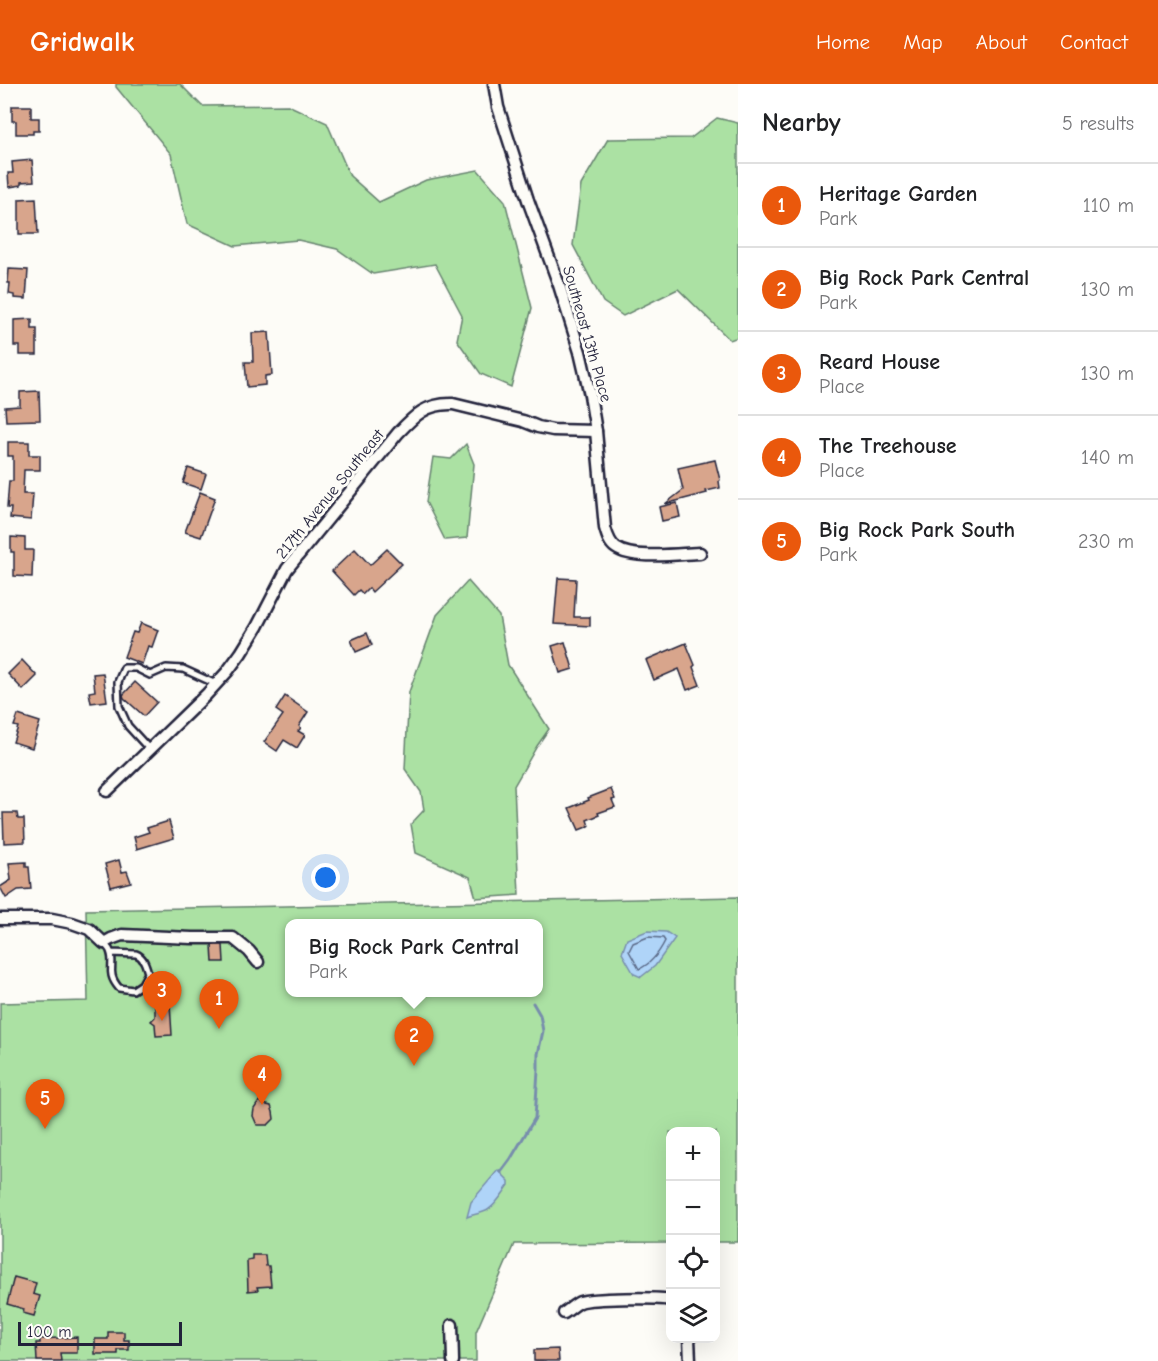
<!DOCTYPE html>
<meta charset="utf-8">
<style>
:root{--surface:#fff;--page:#f2f2f2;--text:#202124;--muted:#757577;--line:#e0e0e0;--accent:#ea580c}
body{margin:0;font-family:"Comic Neue",sans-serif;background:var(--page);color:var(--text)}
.controls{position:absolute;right:18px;bottom:18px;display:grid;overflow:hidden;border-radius:12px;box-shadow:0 6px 24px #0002}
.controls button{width:54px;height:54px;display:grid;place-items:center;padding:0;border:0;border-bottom:2px solid var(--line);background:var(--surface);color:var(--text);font:30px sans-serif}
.scale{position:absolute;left:18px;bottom:15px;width:164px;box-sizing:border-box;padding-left:6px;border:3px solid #22223b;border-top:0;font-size:16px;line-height:21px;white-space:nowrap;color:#22223b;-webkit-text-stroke:4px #fdfcf7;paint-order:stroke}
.you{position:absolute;left:326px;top:794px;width:21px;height:21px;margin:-15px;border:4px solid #fff;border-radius:50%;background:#1a73e8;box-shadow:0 0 0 9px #1a73e833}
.badge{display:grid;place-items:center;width:39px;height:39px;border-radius:50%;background:var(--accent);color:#fff;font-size:20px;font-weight:700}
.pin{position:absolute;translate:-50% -50px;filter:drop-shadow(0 2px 3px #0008)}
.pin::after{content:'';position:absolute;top:32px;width:21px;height:18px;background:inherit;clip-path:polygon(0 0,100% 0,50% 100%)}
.popup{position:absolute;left:285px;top:835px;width:258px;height:78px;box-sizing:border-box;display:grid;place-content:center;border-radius:12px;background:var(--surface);filter:drop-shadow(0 2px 4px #0005);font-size:20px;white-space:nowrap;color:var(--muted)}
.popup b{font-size:22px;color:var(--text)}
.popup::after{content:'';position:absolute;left:50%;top:100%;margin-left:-12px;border:12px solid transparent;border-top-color:var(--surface)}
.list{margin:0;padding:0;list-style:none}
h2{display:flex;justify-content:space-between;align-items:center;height:78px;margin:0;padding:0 24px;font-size:26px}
h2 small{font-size:20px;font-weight:400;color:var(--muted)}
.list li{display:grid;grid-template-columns:39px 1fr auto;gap:18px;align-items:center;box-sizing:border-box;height:84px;padding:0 24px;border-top:2px solid var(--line)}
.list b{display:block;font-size:22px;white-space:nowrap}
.list p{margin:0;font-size:20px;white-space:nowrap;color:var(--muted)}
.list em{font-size:20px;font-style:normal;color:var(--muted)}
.icon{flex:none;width:33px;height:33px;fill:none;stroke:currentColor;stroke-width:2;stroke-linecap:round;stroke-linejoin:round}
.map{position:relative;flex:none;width:738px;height:1277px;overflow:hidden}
header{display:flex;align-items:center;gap:36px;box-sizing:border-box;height:84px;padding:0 30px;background:var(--accent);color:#fff}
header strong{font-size:28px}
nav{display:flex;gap:33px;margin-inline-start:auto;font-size:21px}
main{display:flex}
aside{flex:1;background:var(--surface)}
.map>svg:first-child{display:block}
.green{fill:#abe1a3;stroke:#66826f;stroke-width:1.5;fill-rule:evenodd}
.water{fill:#afd4f8;stroke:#778dac;stroke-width:1.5}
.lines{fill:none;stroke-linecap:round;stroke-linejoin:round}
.shore{stroke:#5a6987;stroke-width:1.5}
.stream{stroke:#778dac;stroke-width:3}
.building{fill:#d8a58c;stroke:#22223b;stroke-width:1.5}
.lane-casing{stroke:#22223b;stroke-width:10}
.street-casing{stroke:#22223b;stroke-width:15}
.lane{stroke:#fdfcf7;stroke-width:5}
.street{stroke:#fdfcf7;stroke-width:10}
.labels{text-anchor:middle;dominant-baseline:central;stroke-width:6;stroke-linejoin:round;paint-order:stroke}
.street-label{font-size:16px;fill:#22223b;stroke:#fdfcf7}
</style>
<header>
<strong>Gridwalk</strong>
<nav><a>Home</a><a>Map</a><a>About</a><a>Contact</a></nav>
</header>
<main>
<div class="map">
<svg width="738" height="1277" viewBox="0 0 738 1277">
<rect width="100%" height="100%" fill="#fdfcf7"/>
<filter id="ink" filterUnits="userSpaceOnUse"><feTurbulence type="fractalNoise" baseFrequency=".0167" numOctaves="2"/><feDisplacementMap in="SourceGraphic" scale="12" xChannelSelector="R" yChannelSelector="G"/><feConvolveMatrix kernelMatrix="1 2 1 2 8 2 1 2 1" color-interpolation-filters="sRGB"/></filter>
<g filter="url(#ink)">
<!-- green -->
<g class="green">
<path d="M116 0H180L202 22 288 21 327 39 350 92 379 118 426 96 478 86 505 117 532 224 511 303 481 290 457 256 462 231 435 180 373 190 337 165 298 156 235 162 187 140 171 70 116 3Z"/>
<path d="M717 34 738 39V253L730 256 678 205 623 232 603 218 573 161 581 101 608 55 691 54Z"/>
<path d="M466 360 474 380 467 454 445 456 426 418 433 373 451 375Z"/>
<path d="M468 497 499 532 508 581 549 645 537 662 514 702 519 811 476 814 470 793 416 769 411 740 424 726 421 708 405 685 409 608 437 531Z"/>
<path d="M738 813V1158H716V1048H670V1159L514 1160 476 1248V1277H0V919L88 917 86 826ZM290 840H538V908H290Z"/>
</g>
<!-- water -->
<g class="water">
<path d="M647 847 666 848 675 854 655 882 641 893 634 890 622 869 627 855Z"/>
<path d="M498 1086 509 1097V1101C503 1109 495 1123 486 1127 479 1130 473 1130 467 1133L471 1118Z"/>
</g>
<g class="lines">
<!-- shore -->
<path class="shore" d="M648 853 663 854 665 857C659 869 651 880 639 885L629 867 633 859Z"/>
<!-- stream -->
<path class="stream" d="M501 1088 510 1076 535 1034 538 986V970L543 947 540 931 533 919"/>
</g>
<!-- building -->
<g class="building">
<path d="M12 22H31V34H39V47H33V50H16V37H12Z"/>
<path d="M32 76 34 97 21 98V101L9 103 8 89H13L12 78Z"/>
<path d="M36 114 38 150H19V115Z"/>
<path d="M9 185 28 186 26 215 14 214V211L9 210 10 199H8Z"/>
<path d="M32 235V245H37V271H20V262H14V236Z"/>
<path d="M269 248 272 291 265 292V301L247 303 245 278H253L252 249Z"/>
<path d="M39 307 40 336 6 337 5 323 20 322V308Z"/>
<path d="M8 358H29V371H40V386H24L23 410H33L31 436 10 434 11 424H7L9 397H13V372H8Z"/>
<path d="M715 376 720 396 719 397 720 404 706 407 707 409 665 420 683 406 678 384Z"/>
<path d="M188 384 206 390 201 405 183 399Z"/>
<path d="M200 408 215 414 201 453 185 448Z"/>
<path d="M677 419 680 433 662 437 659 423Z"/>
<path d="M11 453 25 454V466H33L32 493 14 492V468H11Z"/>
<path d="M355 465 370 481 387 465 402 480 372 508 369 504 363 510 359 506 354 511 332 487Z"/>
<path d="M558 494 576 495 574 533H590V542L554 540Z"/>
<path d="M141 539 158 546 152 563 148 562 142 580 124 573 133 548 137 549Z"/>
<path d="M367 549 372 561 356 568 351 556Z"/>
<path d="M565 558 573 585 560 589 552 562Z"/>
<path d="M686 559 695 581 693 583 700 601 687 606 679 585 654 596 646 576Z"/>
<path d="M22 576 37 592 23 606 8 590Z"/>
<path d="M103 589 107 617 91 619 89 608 95 607 93 590Z"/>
<path d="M135 598 157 618 144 632 124 614 123 611Z"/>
<path d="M285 612 308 628 299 642 301 644 298 647 305 651 297 664 284 656 277 667 264 658 283 631 276 626Z"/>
<path d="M18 631 40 638 32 664 13 658 18 643 14 642Z"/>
<path d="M611 705 615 715 612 716 615 723 598 729 599 731 587 736 589 742 579 746 569 724 589 716 588 714Z"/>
<path d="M3 729H17L18 735H24L25 758 4 759Z"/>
<path d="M169 737 174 754 137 765 134 753 149 748 147 744Z"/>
<path d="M119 776 122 788 127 787 131 798 111 803 105 780Z"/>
<path d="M26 778V783H29L31 805 18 806 6 814 0 803 11 796 9 779Z"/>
<path d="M212 861H223L224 878H213Z"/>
<path d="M170 920 172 951 156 952 155 940 151 937 155 933V921Z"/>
<path d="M260 1016 263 1020 271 1022 273 1028 274 1035 268 1041H257L253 1032 254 1025Z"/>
<path d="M252 1171H265L266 1182H269L271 1202 257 1203 258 1206 248 1207 247 1176 252 1175Z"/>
<path d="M14 1193 36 1199 33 1210 40 1212 34 1232 23 1229 24 1225 7 1220Z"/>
<path d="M108 1248H124V1256H129V1266H118V1270H95V1255H108Z"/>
<path d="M77 1253V1269H60L61 1277H37L36 1259H40V1255Z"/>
<path d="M558 1265 559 1277H534V1266Z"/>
</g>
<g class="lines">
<defs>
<g id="lane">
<path d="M150 666 128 642 119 622 118 598 124 584H136L150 591 166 584 183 585 216 600"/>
<path d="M104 859C106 862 109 864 110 867 116 881 105 888 119 904L133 906 142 900 148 889C146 882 144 873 136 870L111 869"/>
</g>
<g id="street">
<path d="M494 0 498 23 528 116 559 201 580 268 590 311 596 347 605 444C607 451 609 459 616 464 633 476 678 470 700 469"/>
<path d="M107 707 206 611 227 588 241 569 257 543 287 485 398 349C415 331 427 319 453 320L523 337 538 343 553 346 596 347"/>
<path d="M0 835H52L72 839 89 845 104 859 111 855 122 851 192 854H233L249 867 258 878"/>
<path d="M564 1229C569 1226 575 1220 580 1218 591 1214 659 1213 670 1216"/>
<path d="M452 1241 453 1277"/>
<path d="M689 1254 690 1277"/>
</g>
</defs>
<!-- lane casing -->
<use href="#lane" class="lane-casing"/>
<!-- street casing -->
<use href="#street" class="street-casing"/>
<!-- lane -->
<use href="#lane" class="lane"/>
<!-- street -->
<use href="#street" class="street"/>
</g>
</g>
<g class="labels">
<!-- street labels -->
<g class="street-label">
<text transform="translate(587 250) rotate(74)">Southeast 13th Place</text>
<text transform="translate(330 410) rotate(-51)">217th Avenue Southeast</text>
</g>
</g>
</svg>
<div class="controls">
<button>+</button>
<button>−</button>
<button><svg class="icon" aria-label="locate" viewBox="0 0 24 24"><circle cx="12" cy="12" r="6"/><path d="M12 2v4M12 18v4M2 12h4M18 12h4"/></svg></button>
<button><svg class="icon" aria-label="layers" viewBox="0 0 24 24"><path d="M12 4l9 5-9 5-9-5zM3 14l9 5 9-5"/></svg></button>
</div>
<div class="scale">100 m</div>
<div class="you"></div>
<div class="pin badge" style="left:219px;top:945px">1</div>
<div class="pin badge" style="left:414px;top:982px">2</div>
<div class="popup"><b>Big Rock Park Central</b>Park</div>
<div class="pin badge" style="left:162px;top:937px">3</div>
<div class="pin badge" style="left:262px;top:1021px">4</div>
<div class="pin badge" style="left:45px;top:1045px">5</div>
</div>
<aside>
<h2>Nearby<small>5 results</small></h2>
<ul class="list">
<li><span class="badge">1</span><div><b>Heritage Garden</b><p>Park</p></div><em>110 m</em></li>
<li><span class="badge">2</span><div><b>Big Rock Park Central</b><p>Park</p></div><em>130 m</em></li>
<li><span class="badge">3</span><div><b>Reard House</b><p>Place</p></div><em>130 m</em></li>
<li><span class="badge">4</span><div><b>The Treehouse</b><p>Place</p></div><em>140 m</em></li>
<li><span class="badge">5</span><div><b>Big Rock Park South</b><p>Park</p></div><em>230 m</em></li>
</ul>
</aside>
</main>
